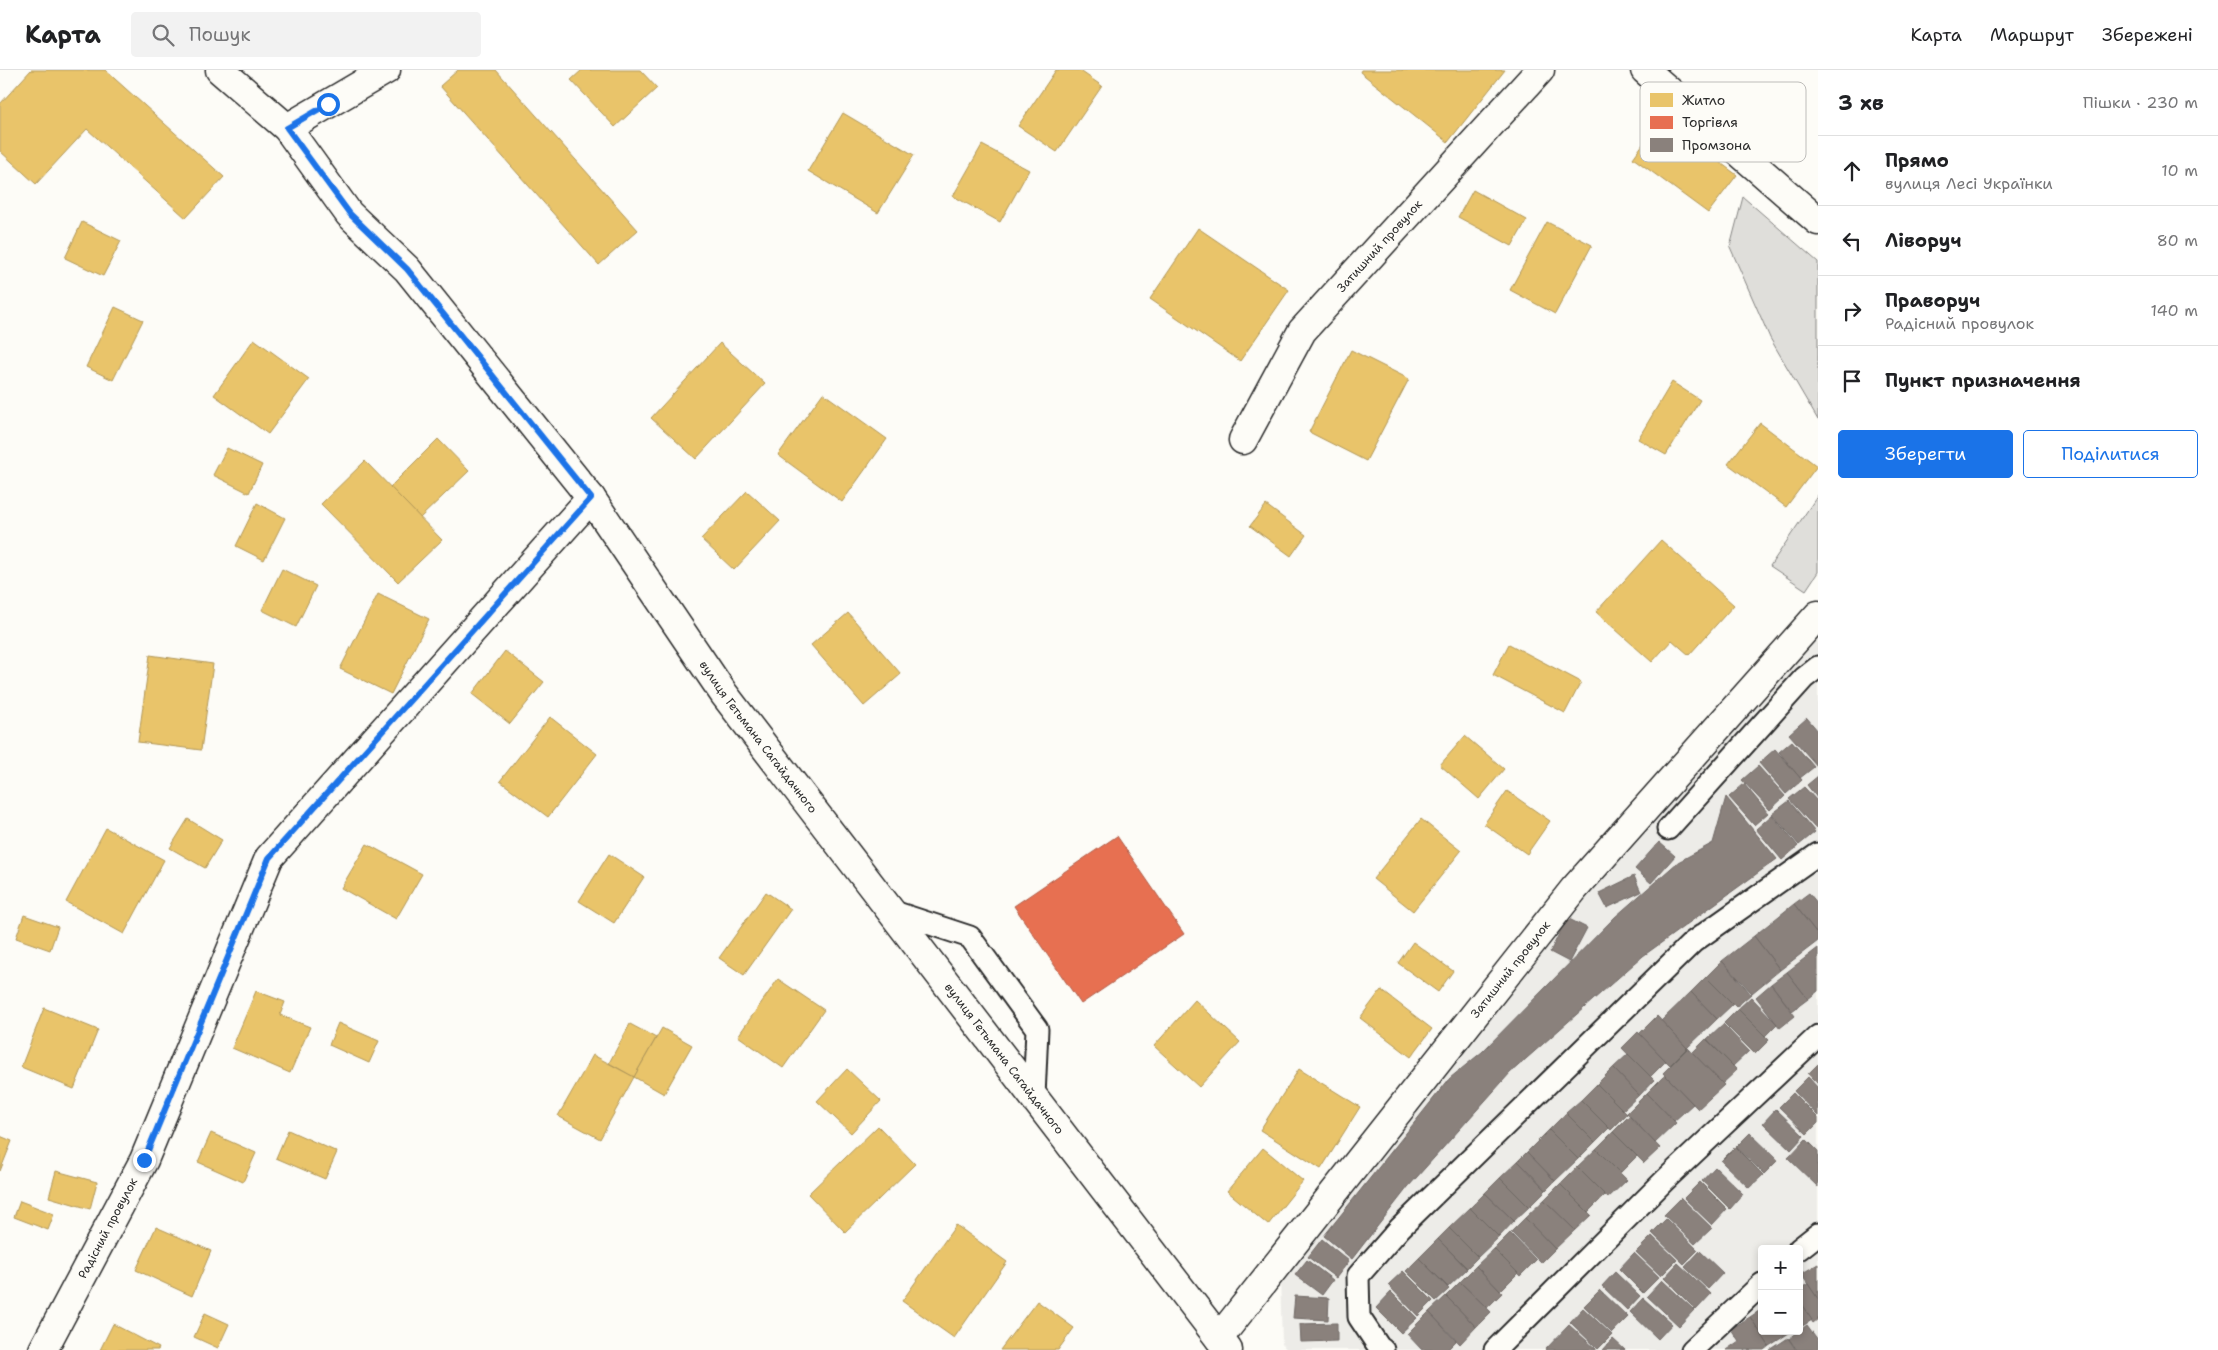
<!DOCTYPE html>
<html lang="uk">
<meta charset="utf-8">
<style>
:root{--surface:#fff;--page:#f2f2f2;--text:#202124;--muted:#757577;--line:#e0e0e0;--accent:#1a73e8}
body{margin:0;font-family:"Shantell Sans",sans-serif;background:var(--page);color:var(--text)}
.controls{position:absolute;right:15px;bottom:15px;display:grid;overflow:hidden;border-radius:5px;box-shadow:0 2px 8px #0003}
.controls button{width:45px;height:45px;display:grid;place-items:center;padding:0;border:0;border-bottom:1px solid var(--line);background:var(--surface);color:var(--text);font:25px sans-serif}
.stop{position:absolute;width:15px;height:15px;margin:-11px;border:4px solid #1a73e8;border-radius:50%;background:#fff}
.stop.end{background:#1a73e8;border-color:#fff;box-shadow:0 1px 5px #0008}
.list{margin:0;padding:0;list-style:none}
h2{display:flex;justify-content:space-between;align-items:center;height:65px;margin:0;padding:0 20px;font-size:21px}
h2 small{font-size:16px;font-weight:400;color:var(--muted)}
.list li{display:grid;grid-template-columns:32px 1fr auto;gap:15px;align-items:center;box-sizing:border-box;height:70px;padding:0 20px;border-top:1px solid var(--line)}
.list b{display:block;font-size:19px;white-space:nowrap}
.list p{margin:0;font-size:16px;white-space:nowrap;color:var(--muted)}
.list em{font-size:16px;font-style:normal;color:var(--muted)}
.actions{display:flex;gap:10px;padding:15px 20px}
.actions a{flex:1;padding:11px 0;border:1px solid var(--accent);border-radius:5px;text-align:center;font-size:18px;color:var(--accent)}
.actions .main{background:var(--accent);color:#fff}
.icon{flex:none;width:28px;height:28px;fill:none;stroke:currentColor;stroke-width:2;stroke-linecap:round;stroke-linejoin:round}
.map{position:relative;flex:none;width:1818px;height:1280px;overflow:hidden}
header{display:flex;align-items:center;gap:30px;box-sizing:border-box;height:70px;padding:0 25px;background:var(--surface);border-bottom:1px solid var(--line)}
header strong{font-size:24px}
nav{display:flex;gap:28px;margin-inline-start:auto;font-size:18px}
.search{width:350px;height:45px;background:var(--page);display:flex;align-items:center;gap:12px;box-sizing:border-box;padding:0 18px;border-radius:5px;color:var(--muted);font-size:19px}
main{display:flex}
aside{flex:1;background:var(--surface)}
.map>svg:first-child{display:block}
.built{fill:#edece8;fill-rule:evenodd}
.green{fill:#dfdeda;stroke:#858482}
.homes{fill:#e9c46a;stroke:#b09657}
.shops{fill:#e76f51;stroke:#af5b46}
.industry{fill:#8a817c;stroke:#6e6764}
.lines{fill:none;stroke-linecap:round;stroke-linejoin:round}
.lane-casing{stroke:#2b2b2b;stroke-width:25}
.street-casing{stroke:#2b2b2b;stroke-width:31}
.secondary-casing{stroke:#2b2b2b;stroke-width:31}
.lane{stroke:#fdfcf7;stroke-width:21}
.street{stroke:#fdfcf7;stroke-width:28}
.secondary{stroke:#fdfcf7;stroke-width:28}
.route{stroke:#1a73e8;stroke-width:6}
.labels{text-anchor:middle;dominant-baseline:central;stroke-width:5;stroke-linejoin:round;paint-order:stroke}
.street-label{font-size:12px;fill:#2b2b2b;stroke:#fdfcf7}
.key{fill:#fdfcf7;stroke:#bebdba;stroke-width:1}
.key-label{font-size:14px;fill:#2b2b2b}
</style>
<header>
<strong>Карта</strong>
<div class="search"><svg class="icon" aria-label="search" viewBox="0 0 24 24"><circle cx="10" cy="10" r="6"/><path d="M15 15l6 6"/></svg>Пошук</div>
<nav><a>Карта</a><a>Маршрут</a><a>Збережені</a></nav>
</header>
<main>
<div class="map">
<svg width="1818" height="1280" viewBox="0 0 1818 1280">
<rect width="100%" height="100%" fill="#fdfcf7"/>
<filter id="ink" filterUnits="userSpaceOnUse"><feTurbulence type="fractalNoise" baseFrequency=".02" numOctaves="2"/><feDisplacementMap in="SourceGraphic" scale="10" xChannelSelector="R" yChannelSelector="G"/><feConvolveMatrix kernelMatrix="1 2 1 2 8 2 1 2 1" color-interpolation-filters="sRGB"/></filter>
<g filter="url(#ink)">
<!-- built -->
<path class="built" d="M1818 553V1280H1287L1282 1274 1280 1206 1534 878 1590 825 1691 701ZM1762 1179H1799V1261H1762Z"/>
<!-- green -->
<g class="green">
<path d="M1743 127 1818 192V350L1770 268 1730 177Z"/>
<path d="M1818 425V502L1806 520 1770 496Z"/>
</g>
<!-- homes -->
<g class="homes">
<path d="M31 0H105L224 107 186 148 87 59 36 114 0 81V34Z"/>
<path d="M458 0H496L638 160 599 195 440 16Z"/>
<path d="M582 0H640L657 18 615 57 571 10Z"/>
<path d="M1056 0H1079L1102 16 1057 82 1018 56Z"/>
<path d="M1361 0H1505L1448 72 1360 2Z"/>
<path d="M843 43 914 85 878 143 808 101Z"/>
<path d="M1661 49 1737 105 1708 143 1633 88Z"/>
<path d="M982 75 1029 100 1000 152 953 126Z"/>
<path d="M1473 120 1527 150 1512 176 1458 147Z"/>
<path d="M82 152 121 171 103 206 65 188Z"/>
<path d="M1547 152 1592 175 1555 244 1510 220Z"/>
<path d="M1198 158 1289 220 1240 291 1150 229Z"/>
<path d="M115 237 143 250 113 310 86 297Z"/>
<path d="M254 269 309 309 268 364 214 325Z"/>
<path d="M720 273 765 314 696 389 651 348Z"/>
<path d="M1351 280 1409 309 1366 391 1309 362Z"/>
<path d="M1672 312 1700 330 1666 385 1638 369Z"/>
<path d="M823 323 887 369 842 432 778 385Z"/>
<path d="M1760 353 1817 396 1786 437 1728 394Z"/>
<path d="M438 369 469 401 420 448 390 417Z"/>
<path d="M227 378 262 395 249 423 213 405Z"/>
<path d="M365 391 442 470 398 512 321 434Z"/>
<path d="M747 421 780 451 734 500 701 469Z"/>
<path d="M257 433 285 448 264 490 236 476Z"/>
<path d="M1266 435 1306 465 1291 486 1250 456Z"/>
<path d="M1661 470 1734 535 1689 585 1672 570 1652 592 1596 542Z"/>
<path d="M282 499 316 516 296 557 262 540Z"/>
<path d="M378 524 429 549 391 624 340 599Z"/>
<path d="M848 543 901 604 864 636 811 575Z"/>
<path d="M1509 574 1581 612 1565 643 1493 605Z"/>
<path d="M505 581 544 612 510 654 472 624Z"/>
<path d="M150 585 213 594 201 680 138 672Z"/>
<path d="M550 647 597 684 548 747 500 711Z"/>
<path d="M1465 666 1504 699 1479 729 1440 695Z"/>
<path d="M1507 721 1550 751 1527 784 1484 754Z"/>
<path d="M188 749 222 770 205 798 170 778Z"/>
<path d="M1421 749 1461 781 1413 841 1373 809Z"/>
<path d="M106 758 164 790 124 864 66 832Z"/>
<path d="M367 774 422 804 396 849 341 818Z"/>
<path d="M609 784 644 807 614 853 579 831Z"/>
<path d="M766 822 791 839 744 905 719 888Z"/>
<path d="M24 845 58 857 50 880 16 868Z"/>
<path d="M1413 872 1453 901 1438 922 1398 893Z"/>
<path d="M778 909 824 940 783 998 738 966Z"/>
<path d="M1381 920 1432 959 1411 987 1360 948Z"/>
<path d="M256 921 285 932 280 945 310 957 290 1003 232 978Z"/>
<path d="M1195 930 1240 972 1199 1017 1154 976Z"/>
<path d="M44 938 98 960 74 1019 21 997Z"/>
<path d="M338 953 379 971 369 993 329 975Z"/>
<path d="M630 954 656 968 634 1007 609 993Z"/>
<path d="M662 958 692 975 664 1024 634 1007Z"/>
<path d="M593 985 634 1007 600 1069 558 1046Z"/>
<path d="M847 999 881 1031 851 1063 817 1031Z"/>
<path d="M1299 999 1360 1037 1321 1099 1260 1060Z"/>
<path d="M878 1056 915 1094 845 1162 808 1124Z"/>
<path d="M288 1060 337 1082 325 1109 276 1088Z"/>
<path d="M211 1063 256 1083 243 1112 198 1092Z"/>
<path d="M0 1066 12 1071 0 1101Z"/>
<path d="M1263 1078 1303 1111 1268 1155 1227 1121Z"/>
<path d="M56 1101 97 1112 90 1139 49 1127Z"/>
<path d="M20 1131 54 1144 48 1160 14 1147Z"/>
<path d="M956 1155 1007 1192 954 1268 902 1231Z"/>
<path d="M156 1157 211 1181 192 1226 136 1200Z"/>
<path d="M1037 1231 1074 1258 1058 1280H1000Z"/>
<path d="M205 1243 229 1254 218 1278 194 1267Z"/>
<path d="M113 1254 159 1278 158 1280H100Z"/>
</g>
<!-- shops -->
<path class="shops" d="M1117 766 1184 864 1081 934 1014 836Z"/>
<!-- industry -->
<g class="industry">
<path d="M1807 648 1818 661V697L1789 664Z"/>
<path d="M1792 671 1814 697 1800 708 1779 682Z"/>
<path d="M1775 679 1802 710 1786 724 1759 693Z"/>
<path d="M1758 696 1785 726 1770 740 1742 710Z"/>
<path d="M1818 706V729L1807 715Z"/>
<path d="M1744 714 1768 743 1754 755 1729 727Z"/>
<path d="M1804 717 1818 732V755L1815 758 1789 729Z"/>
<path d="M1726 727 1777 789 1643 886 1510 1003 1408 1117 1352 1189 1324 1166 1450 1008 1482 982 1615 847 1678 792 1713 773Z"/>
<path d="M1789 731 1815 762 1799 775 1772 744Z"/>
<path d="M1772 745 1798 776 1782 790 1756 759Z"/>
<path d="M1659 772 1675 786 1651 813 1635 799Z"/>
<path d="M1634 806 1641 822 1607 838 1599 823Z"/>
<path d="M1809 823 1818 834V860L1816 862 1794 834Z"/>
<path d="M1794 834 1818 865V871L1780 900 1754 866Z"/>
<path d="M1567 848 1587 858 1569 892 1550 882Z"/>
<path d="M1754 866 1780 900 1752 923 1722 891Z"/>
<path d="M1818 878V921L1808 929 1787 902Z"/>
<path d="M1722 891 1751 924 1736 937 1706 907Z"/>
<path d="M1787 902 1808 929 1792 941 1771 914Z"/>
<path d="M1706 907 1733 934 1717 949 1691 922Z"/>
<path d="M1771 914 1795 946 1780 958 1756 927Z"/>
<path d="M1691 922 1717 949 1687 978 1661 951Z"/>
<path d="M1751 927 1777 954 1765 966 1738 939Z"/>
<path d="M1738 939 1769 970 1755 984 1724 953Z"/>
<path d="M1657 946 1687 978 1670 995 1639 964Z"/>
<path d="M1723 954 1749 981 1733 996 1707 969Z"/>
<path d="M1638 962 1666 991 1650 1007 1622 978Z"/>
<path d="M1706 969 1737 1000 1722 1014 1692 983Z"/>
<path d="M1688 978 1724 1015 1698 1039 1663 1003Z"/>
<path d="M1628 984 1654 1010 1639 1026 1613 998Z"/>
<path d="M1818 994V1014L1808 1004Z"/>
<path d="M1613 998 1639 1025 1623 1040 1597 1014Z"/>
<path d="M1665 1005 1693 1034 1674 1051 1647 1023Z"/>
<path d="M1808 1007 1818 1018V1046L1794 1021Z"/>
<path d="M1597 1014 1627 1044 1611 1060 1581 1030Z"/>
<path d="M1647 1023 1676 1053 1655 1073 1627 1043Z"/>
<path d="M1793 1023 1818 1048V1053L1807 1064 1779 1037Z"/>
<path d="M1581 1030 1609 1058 1595 1072 1566 1043Z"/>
<path d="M1776 1039 1804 1066 1791 1080 1763 1053Z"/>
<path d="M1566 1043 1595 1072 1578 1089 1549 1060Z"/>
<path d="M1629 1046 1660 1078 1644 1093 1613 1062Z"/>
<path d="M1549 1060 1578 1089 1555 1111 1527 1082Z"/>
<path d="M1613 1062 1637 1086 1620 1103 1596 1079Z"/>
<path d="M1750 1063 1778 1090 1764 1104 1736 1077Z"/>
<path d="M1806 1069 1818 1081V1117L1788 1088Z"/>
<path d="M1735 1077 1763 1105 1749 1118 1721 1091Z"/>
<path d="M1596 1079 1627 1110 1608 1128 1577 1097Z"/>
<path d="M1527 1082 1555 1111 1546 1120 1518 1091Z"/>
<path d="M1518 1091 1546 1120 1529 1137 1500 1108Z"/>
<path d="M1577 1097 1605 1125 1588 1142 1560 1114Z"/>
<path d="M1715 1097 1743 1124 1730 1139 1702 1111Z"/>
<path d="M1500 1108 1529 1137 1514 1151 1485 1123Z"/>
<path d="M1700 1112 1727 1139 1712 1155 1684 1128Z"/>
<path d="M1560 1114 1591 1145 1575 1160 1544 1130Z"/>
<path d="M1485 1123 1514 1151 1499 1167 1470 1138Z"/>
<path d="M1681 1128 1712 1158 1695 1174 1664 1145Z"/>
<path d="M1544 1130 1575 1160 1555 1179 1525 1148Z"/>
<path d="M1470 1138 1499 1167 1478 1187 1449 1158Z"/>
<path d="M1525 1148 1555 1179 1541 1193 1511 1162Z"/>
<path d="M1666 1149 1698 1180 1684 1194 1652 1163Z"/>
<path d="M1449 1158 1478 1187 1467 1198 1438 1169Z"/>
<path d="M1510 1163 1536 1190 1520 1206 1494 1179Z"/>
<path d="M1652 1166 1677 1190 1661 1206 1636 1182Z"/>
<path d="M1322 1169 1349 1191 1336 1208 1308 1187Z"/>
<path d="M1438 1169 1467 1199 1448 1217 1419 1188Z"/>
<path d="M1494 1179 1518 1203 1500 1221 1476 1196Z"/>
<path d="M1700 1181 1723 1203 1708 1219 1685 1197Z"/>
<path d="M1634 1183 1659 1207 1643 1223 1619 1199Z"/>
<path d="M1419 1188 1449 1219 1436 1231 1406 1201Z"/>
<path d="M1307 1190 1333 1210 1322 1225 1295 1205Z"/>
<path d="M1678 1193 1711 1224 1696 1240 1664 1208Z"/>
<path d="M1818 1194V1229L1801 1204Z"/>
<path d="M1476 1196 1502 1223 1487 1238 1460 1212Z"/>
<path d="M1403 1201 1433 1231 1418 1246 1388 1215Z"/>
<path d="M1615 1202 1640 1226 1627 1240 1602 1216Z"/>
<path d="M1662 1210 1694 1240 1679 1256 1647 1226Z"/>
<path d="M1460 1212 1491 1242 1476 1257 1446 1226Z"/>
<path d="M1808 1214 1818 1229V1249L1813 1253 1799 1231V1219Z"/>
<path d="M1600 1220 1628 1247 1612 1263 1584 1236Z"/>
<path d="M1391 1222 1417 1248 1401 1263 1376 1238Z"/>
<path d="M1295 1226 1329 1228 1328 1250 1293 1248Z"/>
<path d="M1446 1226 1476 1257 1460 1274 1429 1242Z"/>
<path d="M1643 1228 1672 1254 1658 1269 1630 1242Z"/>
<path d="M1799 1231 1812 1250 1799 1258Z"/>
<path d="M1583 1238 1612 1265 1598 1279 1570 1252Z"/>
<path d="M1762 1239V1261H1787L1789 1263 1769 1276 1750 1247Z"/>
<path d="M1429 1242 1456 1271 1447 1280H1422L1407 1264Z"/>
<path d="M1750 1247 1769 1276 1764 1280H1726L1739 1271 1731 1259Z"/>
<path d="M1337 1253V1271L1301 1272 1300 1254Z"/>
<path d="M1569 1255 1596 1279V1280H1545Z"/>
<path d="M1807 1255 1818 1270V1280H1797L1789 1269Z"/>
<path d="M1788 1268 1796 1280H1770Z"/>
<path d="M1613 1269 1625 1280H1603Z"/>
</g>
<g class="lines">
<defs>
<g id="lane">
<path d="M1668 759 1804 608 1818 597"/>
<path d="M891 841 970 867 1037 959 1034 1027"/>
<path d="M1799 1179 1818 1164"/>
<path d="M1383 1280 1379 1277 1359 1247 1358 1206 1400 1158 1693 872 1818 784"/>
<path d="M1495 1280 1665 1110 1818 966"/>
<path d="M1692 1280 1762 1214"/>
</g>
<g id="street">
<path d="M1645 0 1818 151"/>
<path d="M287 58 386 0"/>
<path id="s1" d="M1243 370 1302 261 1540 0"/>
<path id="s2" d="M1219 1268 1574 819 1818 545"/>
<path id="s3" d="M43 1280 144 1090 269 788 591 428"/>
</g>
<g id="secondary">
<path id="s4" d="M220 0 287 58 349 144 407 199 591 428 724 624 1228 1280"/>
</g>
</defs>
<!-- lane casing -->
<use href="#lane" class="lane-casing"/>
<!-- street casing -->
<use href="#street" class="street-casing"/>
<!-- secondary casing -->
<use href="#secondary" class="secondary-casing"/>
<!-- lane -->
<use href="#lane" class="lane"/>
<!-- street -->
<use href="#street" class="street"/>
<!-- secondary -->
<use href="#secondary" class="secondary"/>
</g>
</g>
<g class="lines" filter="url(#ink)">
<!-- route -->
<path class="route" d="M144 1090 269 788 591 428 407 199 350 144 287 58 328 34"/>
</g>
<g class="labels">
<!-- street labels -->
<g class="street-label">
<text stroke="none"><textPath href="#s1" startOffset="239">Затишний провулок</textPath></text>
<text stroke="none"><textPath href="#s4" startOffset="860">вулиця Гетьмана Сагайдачного</textPath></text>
<text stroke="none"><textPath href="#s2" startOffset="470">Затишний провулок</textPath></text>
<text stroke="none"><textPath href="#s4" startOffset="1265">вулиця Гетьмана Сагайдачного</textPath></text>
<text stroke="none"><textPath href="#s3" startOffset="138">Радісний провулок</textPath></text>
</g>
</g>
<!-- legend -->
<rect x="1640" y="12" width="166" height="80" rx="8" class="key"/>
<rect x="1650" y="23" width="23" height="14" fill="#e9c46a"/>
<rect x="1650" y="46" width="23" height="13" fill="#e76f51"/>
<rect x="1650" y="68" width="23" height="14" fill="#8a817c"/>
<g class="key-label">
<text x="1682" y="35">Житло</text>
<text x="1682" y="57">Торгівля</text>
<text x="1682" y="80">Промзона</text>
</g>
</svg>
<div class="controls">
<button>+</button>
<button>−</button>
</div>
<div class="stop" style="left:328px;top:34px"></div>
<div class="stop end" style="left:144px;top:1090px"></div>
</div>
<aside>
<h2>3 хв<small>Пішки · 230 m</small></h2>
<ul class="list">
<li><svg class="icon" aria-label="ahead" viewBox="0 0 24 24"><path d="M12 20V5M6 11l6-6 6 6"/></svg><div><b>Прямо</b><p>вулиця Лесі Українки</p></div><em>10 m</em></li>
<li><svg class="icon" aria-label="left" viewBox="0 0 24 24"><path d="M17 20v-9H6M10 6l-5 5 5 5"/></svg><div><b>Ліворуч</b></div><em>80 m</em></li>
<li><svg class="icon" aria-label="right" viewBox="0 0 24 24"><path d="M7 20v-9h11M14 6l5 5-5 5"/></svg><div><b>Праворуч</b><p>Радісний провулок</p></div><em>140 m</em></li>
<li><svg class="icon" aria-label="arrive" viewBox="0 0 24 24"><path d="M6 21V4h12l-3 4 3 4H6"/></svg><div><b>Пункт призначення</b></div></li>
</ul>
<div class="actions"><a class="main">Зберегти</a><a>Поділитися</a></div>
</aside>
</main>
